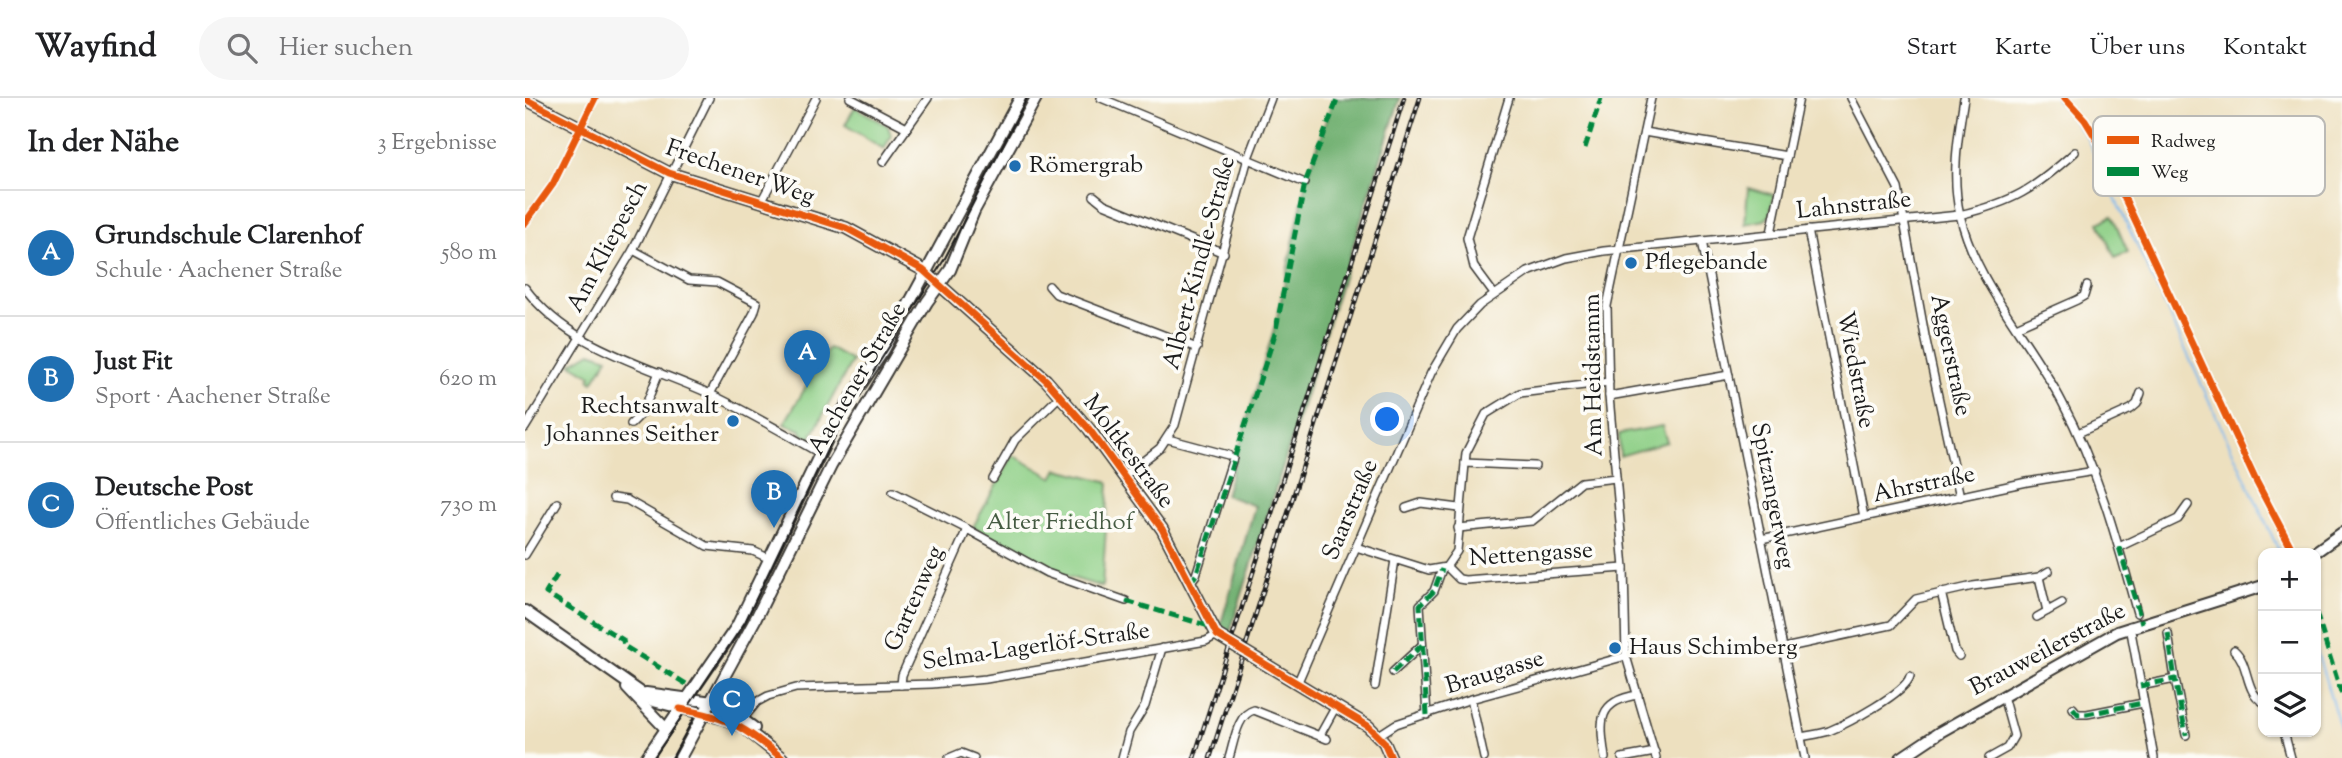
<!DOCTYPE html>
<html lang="de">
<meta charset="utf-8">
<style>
:root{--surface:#fff;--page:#f6f6f6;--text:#202124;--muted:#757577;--line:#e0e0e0;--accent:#1f6fb2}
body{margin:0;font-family:"Sorts Mill Goudy",serif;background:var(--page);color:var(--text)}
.controls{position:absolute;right:21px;bottom:21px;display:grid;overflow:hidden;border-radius:14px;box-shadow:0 2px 5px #0004}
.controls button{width:63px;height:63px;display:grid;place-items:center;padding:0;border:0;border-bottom:2px solid var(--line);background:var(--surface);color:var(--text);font:35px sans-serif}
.you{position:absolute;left:863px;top:322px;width:24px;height:24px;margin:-18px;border:5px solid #fff;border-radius:50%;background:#1a73e8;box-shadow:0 0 0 10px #1a73e833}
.badge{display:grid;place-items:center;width:46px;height:46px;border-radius:50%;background:var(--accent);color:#fff;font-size:23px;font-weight:700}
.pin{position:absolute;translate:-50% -58px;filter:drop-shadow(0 2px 4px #0008)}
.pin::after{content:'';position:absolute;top:37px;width:24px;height:21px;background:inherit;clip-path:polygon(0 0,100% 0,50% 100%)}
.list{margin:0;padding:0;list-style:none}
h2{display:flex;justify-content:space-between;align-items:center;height:91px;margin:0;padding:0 28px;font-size:30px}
h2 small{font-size:23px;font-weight:400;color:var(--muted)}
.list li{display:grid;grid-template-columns:46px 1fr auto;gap:21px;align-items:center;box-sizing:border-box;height:126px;padding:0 28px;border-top:2px solid var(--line)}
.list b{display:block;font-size:26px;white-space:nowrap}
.list p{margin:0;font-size:23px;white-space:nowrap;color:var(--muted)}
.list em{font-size:23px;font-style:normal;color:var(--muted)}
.icon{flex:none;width:38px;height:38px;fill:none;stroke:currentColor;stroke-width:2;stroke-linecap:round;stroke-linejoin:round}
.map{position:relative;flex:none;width:1817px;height:660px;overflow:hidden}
header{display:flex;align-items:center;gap:42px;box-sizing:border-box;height:98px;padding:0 35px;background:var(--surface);border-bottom:2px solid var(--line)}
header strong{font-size:33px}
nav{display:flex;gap:38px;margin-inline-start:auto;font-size:24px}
.search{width:490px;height:63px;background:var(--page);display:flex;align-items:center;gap:18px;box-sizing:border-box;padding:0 24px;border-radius:38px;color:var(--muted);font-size:26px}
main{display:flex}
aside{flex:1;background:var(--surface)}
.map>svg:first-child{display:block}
.green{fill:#90d088;stroke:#567652;stroke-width:2}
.forest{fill:#74b274;stroke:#486748;stroke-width:2}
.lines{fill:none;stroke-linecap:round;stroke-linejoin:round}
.stream{stroke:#7db9ef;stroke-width:2}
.street-casing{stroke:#3b3934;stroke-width:10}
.secondary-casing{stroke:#3b3934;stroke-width:14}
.street{stroke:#fff;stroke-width:7}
.secondary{stroke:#fff;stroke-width:10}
.tram{stroke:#1c1c1c;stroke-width:2}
.rail-casing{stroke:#1c1c1c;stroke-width:4.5}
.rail{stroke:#fdfcf7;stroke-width:2;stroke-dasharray:5;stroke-linecap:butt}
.quiet{stroke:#00873e;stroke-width:5;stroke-dasharray:10 5;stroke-linecap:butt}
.cycleway-casing{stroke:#fdfcf7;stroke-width:11}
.cycleway{stroke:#e8590c;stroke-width:7}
.poi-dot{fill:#1f6fb2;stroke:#fdfcf7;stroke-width:2.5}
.labels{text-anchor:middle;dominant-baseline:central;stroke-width:7;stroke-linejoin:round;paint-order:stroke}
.poi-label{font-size:24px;fill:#1c1c1c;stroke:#fdfcf7;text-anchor:start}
.street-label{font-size:24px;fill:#1c1c1c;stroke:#fdfcf7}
.park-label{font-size:24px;fill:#455b42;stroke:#fdfcf7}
.key{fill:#fdfcf7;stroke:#bab9b5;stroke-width:2}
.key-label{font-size:19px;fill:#1c1c1c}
</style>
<header>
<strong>Wayfind</strong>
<div class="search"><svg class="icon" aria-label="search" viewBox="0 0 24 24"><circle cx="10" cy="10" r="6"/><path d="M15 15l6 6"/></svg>Hier suchen</div>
<nav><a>Start</a><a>Karte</a><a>Über uns</a><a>Kontakt</a></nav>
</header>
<main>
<aside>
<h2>In der Nähe<small>3 Ergebnisse</small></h2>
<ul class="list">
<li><span class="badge">A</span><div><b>Grundschule Clarenhof</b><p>Schule · Aachener Straße</p></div><em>580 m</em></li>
<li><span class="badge">B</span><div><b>Just Fit</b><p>Sport · Aachener Straße</p></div><em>620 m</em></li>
<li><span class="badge">C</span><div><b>Deutsche Post</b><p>Öffentliches Gebäude</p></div><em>730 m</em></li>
</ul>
</aside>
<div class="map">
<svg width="1817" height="660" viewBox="0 0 1817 660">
<rect width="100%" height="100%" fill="#fdfcf7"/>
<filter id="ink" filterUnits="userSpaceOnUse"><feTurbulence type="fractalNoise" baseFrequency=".0143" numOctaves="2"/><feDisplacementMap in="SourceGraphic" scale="14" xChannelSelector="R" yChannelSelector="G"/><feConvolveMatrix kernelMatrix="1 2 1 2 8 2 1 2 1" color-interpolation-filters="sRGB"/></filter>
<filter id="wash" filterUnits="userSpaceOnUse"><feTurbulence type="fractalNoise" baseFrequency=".00686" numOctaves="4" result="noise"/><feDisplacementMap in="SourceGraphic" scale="28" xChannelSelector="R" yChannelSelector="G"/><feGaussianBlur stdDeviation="1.57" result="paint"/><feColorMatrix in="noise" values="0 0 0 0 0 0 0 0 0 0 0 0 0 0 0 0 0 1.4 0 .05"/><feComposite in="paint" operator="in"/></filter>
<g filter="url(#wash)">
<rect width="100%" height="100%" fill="#ede0bf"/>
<!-- green -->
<g class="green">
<path d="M330 9 363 28 366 38 359 51 320 27Z"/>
<path d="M1223 90 1249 97 1245 117 1240 122 1220 126Z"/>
<path d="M1587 118 1603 154 1590 160 1574 125Z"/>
<path d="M304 250 327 263 285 341 276 335V332L259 326Z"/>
<path d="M66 254 83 260 68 284 64 281 66 278 46 266Z"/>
<path d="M1137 328 1142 344 1095 358 1094 336Z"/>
<path d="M488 357 528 380 533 371 581 383 584 386 577 489 525 473 448 429Z"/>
</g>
<!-- forest -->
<path class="forest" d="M808 0H875L705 534 695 529 730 408 700 397 751 224 781 85Z"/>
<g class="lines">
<!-- stream -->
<g class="stream">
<path d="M1530 0 1562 40 1755 455"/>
<path d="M1791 550 1817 637"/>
</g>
</g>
</g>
<g filter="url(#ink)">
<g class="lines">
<defs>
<g id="street">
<path d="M325 0 380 29"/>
<path d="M576 0 780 85"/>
<path d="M1126 0 1082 208 1084 298 1099 470 1101 558 1131 660"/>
<path d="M1326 0 1373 90 1400 238 1435 399"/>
<path d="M1439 0C1433 38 1426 79 1435 117 1451 186 1505 242 1537 304 1573 371 1592 442 1612 515"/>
<path d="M1119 34 1262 58"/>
<path d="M358 64 403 0"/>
<path d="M569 98 579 106 699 155"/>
<path d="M236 104 291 0"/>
<path d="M0 125 28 86 70 0"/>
<path d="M1283 132 1339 419"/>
<path d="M1246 135 1274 0"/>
<path d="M1177 143 1280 660"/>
<path d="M108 152 164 182 192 184 232 205 229 215 185 296"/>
<path d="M524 188 531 196 672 250"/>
<path d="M0 190C44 250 119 266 183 295 222 313 259 335 296 356"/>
<path d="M969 196 949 169 942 140 984 0"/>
<path d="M1491 229 1552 202 1559 198 1562 188"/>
<path d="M1084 298 1204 277"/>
<path d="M106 326 118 314 134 274"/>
<path d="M0 330 108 152 184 0"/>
<path d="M1553 335 1606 311 1612 306 1616 295"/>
<path d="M643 341 703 357"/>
<path d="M940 365 1010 368"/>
<path d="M599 378 635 350 650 327 723 60 746 0"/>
<path d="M468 381 490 342 536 297"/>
<path d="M368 394 442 431"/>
<path d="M88 400 102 402 182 448 228 453 245 461"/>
<path d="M881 410 896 405 934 410"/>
<path d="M933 430 1007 423 1056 384 1091 380"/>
<path d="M1236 441 1502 384 1570 373"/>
<path d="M831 449 904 472 921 469 932 453 941 355 961 316 995 295 1084 284"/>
<path d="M1594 449 1653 421 1663 407"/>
<path d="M0 457 32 405"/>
<path d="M922 469 934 481 940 482 1099 470"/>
<path d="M1514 479 1522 513"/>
<path d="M665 485 671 477 708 360"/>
<path d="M1416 494 1430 553 1434 558"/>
<path d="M1512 519 1537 505"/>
<path d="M1605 528 1629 660"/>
<path d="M1643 535 1650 581"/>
<path d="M1259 550 1366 527 1391 501 1448 488 1514 479 1524 473"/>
<path d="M1709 552C1725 566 1719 593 1738 604"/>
<path d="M868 574 897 547"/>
<path d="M772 586 906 275 932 231 955 207 1003 174 1041 160 1079 153 1434 117C1489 104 1509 91 1550 54"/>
<path d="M376 587 377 577 442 431 522 475 601 503"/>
<path d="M850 588 870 462"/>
<path d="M1615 588 1650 581 1661 637"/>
<path d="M946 601 959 660"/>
<path d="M1548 610 1553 616H1562L1618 605"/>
<path d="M902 617 895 507 909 493 917 471"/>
<path d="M218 621 232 604 243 598 271 590 407 586 461 581 681 543 692 537"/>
<path d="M1759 634 1766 660"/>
<path d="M795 637 810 610"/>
<path d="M854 637 871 626 946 601 1101 558"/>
<path d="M1276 639C1285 637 1295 636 1304 633 1321 626 1381 595 1385 578"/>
<path d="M424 660 436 655 449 660"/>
<path d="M597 660 604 634 620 608 637 550"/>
<path d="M704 660C709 645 712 616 729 612L802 641"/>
<path d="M1080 660C1075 624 1071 603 1113 597"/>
<path d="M1097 660 1130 654"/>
<path d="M1464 660 1482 650 1489 638 1478 598"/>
</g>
<g id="secondary">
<path d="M0 1 144 75 321 130 398 172 521 282 564 331 637 431 692 537 843 628 859 644 866 660"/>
<path d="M1789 455 1817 435"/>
<path d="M0 513 128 603 200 621 218 629 257 660"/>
<path d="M102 590 141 631"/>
<path d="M121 595 195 605 229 630"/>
<path d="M121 660 212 528 311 323 359 252 495 0"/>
<path d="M155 660 231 520 306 368 402 204 425 172 449 113 511 0"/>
<path d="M1376 660 1415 634 1592 534 1738 488"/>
</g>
</defs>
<!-- street casing -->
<use href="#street" class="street-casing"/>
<!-- secondary casing -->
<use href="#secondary" class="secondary-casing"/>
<!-- street -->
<use href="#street" class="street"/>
<!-- secondary -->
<use href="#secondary" class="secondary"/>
<!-- tram -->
<g class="tram">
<path d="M129 660 220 524 312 331 419 162 502 0"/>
<path d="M147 660 175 608"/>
</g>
<defs>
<g id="rail">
<path d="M669 660 879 0"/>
<path d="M685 660 895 0"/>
</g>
</defs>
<!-- rail casing -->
<use href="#rail" class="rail-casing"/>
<!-- rail -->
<use href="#rail" class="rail"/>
<!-- quiet -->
<g class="quiet">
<path d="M1060 50 1076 0"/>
<path d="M1594 449 1617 525"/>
<path d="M32 477 21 495 98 542 99 548 163 587"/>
<path d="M665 485 671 477 750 236 780 85 813 0"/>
<path d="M601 503 687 529"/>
<path d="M1791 515 1817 597"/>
<path d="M1643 535 1650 581"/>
<path d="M868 574 897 547"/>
<path d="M1615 588 1650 581 1661 637"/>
<path d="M1548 610 1553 616H1562L1618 605"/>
<path d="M902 617 895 507 909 493 917 471"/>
</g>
<defs>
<g id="cycleway">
<path d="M1540 0 1560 22 1574 45 1730 381 1769 455"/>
<path d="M0 1 144 75 321 130 398 172 521 282 564 331 637 431 692 537 843 628 859 644 866 660"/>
<path d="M0 125 28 86 70 0"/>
<path d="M155 611C206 620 217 628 257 660"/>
</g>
</defs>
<!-- cycleway casing -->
<use href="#cycleway" class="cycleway-casing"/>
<!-- cycleway -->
<use href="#cycleway" class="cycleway"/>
</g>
</g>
<!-- markers -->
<g class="poi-dot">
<circle cx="490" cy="68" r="7"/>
<circle cx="1106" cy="165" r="7"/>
<circle cx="208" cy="323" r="7"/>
<circle cx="1090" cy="550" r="7"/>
</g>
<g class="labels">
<!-- poi labels -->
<g class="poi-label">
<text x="504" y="68">Römergrab</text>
<text x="1120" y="165">Pflegebande</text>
<text x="194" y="309" text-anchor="end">Rechtsanwalt<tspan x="194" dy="28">Johannes Seither</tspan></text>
<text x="1104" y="550">Haus Schimberg</text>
</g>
<!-- street labels -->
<g class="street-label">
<text transform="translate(215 75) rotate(19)">Frechener Weg</text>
<text transform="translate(1329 108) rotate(-6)">Lahnstraße</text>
<text transform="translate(83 149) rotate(-62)">Am Kliepesch</text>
<text transform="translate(675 165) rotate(-75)">Albert-Kindle-Straße</text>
<text transform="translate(1425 257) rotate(78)">Aggerstraße</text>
<text transform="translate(1330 272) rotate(79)">Wiedstraße</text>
<text transform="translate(1069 277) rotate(-91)">Am Heidstamm</text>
<text transform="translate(333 281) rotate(-60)">Aachener Straße</text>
<text transform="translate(603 354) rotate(53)">Moltkestraße</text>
<text transform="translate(1399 387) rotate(-12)">Ahrstraße</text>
<text transform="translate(1247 398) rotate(79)">Spitzangerweg</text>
<text transform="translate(826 412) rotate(-67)">Saarstraße</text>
<text transform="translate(1006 457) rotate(-4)">Nettengasse</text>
<text transform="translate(390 501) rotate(-66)">Gartenweg</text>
<text transform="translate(511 549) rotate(-8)">Selma-Lagerlöf-Straße</text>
<text transform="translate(1523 552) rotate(-28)">Brauweilerstraße</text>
<text transform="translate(970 575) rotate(-17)">Braugasse</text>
</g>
<!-- park labels -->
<g class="park-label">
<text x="535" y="425">Alter Friedhof</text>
</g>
</g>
<!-- legend -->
<rect x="1568" y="18" width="232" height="80" rx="10" class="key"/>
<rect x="1582" y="38" width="32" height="8" fill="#e8590c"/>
<rect x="1582" y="69" width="32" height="9" fill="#00873e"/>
<g class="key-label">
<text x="1626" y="49">Radweg</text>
<text x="1626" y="80">Weg</text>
</g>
</svg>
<div class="controls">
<button>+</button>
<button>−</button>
<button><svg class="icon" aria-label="layers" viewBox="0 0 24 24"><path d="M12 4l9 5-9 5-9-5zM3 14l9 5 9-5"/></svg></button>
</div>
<div class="you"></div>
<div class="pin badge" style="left:282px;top:290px">A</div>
<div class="pin badge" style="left:249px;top:430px">B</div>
<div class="pin badge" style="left:207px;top:638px">C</div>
</div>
</main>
